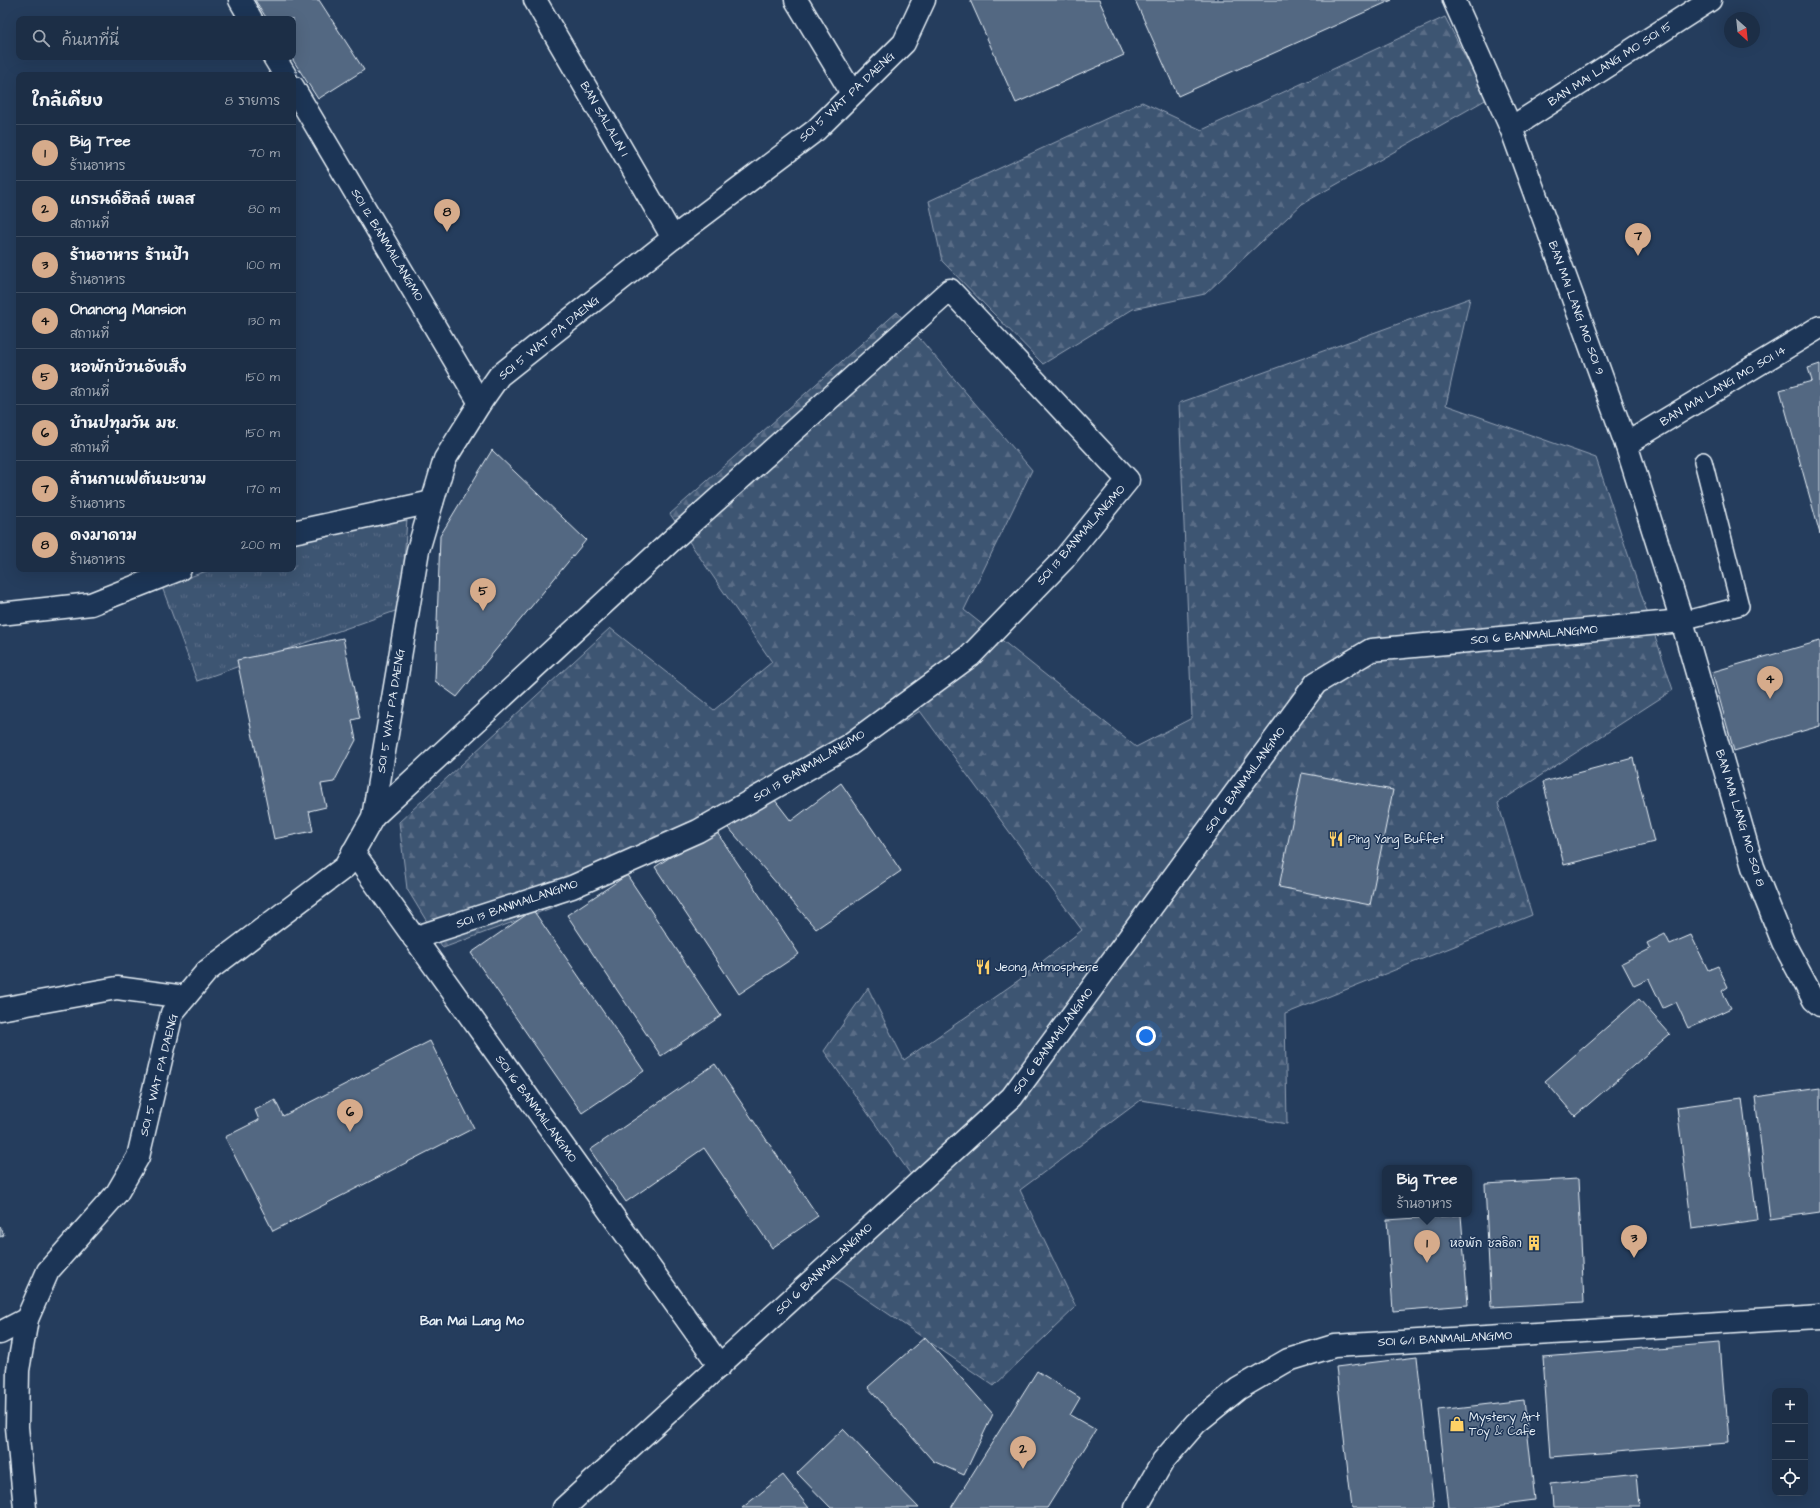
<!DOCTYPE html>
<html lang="th">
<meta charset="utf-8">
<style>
:root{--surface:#1c2e46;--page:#25364d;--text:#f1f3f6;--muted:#a0a8b3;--line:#3a4a5f;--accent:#d6ab8b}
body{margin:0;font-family:"Architects Daughter","Playpen Sans Thai",sans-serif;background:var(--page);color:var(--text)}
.controls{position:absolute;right:12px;bottom:12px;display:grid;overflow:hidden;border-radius:8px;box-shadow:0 4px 16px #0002}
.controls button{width:36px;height:36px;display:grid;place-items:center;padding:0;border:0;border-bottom:1px solid var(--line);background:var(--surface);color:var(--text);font:20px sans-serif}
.compass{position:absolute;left:1724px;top:12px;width:36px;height:36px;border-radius:50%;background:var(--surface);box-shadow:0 4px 16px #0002;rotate:153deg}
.you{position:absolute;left:1146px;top:1036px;width:14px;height:14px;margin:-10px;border:3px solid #fff;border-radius:50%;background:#1a73e8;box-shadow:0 0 0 6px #1a73e833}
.badge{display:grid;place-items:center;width:26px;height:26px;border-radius:50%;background:var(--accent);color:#111;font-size:13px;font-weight:700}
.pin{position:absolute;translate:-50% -33px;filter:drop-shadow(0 1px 2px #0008)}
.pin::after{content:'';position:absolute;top:21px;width:14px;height:12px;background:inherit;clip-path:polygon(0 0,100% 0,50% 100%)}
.popup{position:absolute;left:1382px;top:1165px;width:90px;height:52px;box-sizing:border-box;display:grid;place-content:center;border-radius:8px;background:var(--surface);filter:drop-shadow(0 1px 3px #0005);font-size:13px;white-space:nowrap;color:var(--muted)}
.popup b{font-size:15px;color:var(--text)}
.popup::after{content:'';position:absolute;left:50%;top:100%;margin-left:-8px;border:8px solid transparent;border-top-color:var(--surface)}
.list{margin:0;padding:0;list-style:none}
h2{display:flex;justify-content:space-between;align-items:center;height:52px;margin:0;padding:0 16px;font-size:17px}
h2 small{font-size:13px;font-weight:400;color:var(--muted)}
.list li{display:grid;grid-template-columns:26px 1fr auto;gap:12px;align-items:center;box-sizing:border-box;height:56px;padding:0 16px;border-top:1px solid var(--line)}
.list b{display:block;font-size:15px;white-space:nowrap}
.list p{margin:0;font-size:13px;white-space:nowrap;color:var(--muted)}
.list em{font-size:13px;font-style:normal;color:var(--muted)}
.icon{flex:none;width:22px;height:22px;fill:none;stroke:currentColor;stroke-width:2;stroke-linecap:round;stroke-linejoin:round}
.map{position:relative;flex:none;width:1820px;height:1508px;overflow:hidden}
.search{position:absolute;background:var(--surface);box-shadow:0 4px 16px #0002;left:16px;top:16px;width:280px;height:44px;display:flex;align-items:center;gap:10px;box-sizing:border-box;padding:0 14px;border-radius:8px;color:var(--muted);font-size:15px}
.panel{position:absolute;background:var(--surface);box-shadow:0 4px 16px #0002;left:16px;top:72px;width:280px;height:500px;border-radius:8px}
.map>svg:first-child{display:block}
.grass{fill:url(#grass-tufts);stroke:#93a2b5}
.forest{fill:url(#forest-firs);stroke:#93a2b5}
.building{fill:#536782;stroke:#e8f1f8}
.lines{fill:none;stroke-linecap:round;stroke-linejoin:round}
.lane-casing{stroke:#e8f1f8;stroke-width:20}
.street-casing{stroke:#e8f1f8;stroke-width:25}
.lane{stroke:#1d3557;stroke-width:17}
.street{stroke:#1d3557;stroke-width:22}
.labels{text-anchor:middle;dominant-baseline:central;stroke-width:3;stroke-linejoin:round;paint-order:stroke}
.street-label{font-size:12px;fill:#e8f1f8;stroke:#1d3557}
.poi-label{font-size:12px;fill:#e8f1f8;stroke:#1d3557;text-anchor:start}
.neighbourhood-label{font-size:13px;font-weight:bold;fill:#e8f1f8;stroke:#1d3557}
</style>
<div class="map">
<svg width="1820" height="1508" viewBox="0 0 1820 1508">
<defs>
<pattern id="grass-tufts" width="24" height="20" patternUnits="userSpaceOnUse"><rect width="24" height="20" fill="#3e5472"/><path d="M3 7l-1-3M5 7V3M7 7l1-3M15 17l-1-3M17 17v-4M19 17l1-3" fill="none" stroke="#5a6d87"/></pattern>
<pattern id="forest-firs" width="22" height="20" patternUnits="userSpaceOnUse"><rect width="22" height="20" fill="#3e5472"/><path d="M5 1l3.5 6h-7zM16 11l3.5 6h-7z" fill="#5a6d87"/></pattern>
</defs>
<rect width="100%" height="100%" fill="#253d5d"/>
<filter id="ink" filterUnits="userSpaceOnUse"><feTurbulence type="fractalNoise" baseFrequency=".025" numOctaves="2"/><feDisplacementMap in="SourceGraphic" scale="8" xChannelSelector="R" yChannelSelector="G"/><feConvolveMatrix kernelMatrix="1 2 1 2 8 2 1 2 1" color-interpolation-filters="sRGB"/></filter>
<g filter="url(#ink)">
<!-- grass -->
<path class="grass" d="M407 518 401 609 197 681 162 587 212 569H293V544Z"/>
<!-- forest -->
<g class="forest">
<path d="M1445 17 1487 99 1302 204 1205 294 1133 309 1043 364 942 261 929 201 1142 102 1202 130Z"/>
<path d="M1470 298 1446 405 1596 458 1673 690 1498 803 1532 915 1285 1014 1287 1124 1141 1100 1020 1190 1076 1307 994 1386 830 1274 921 1189 824 1051 868 988 904 1060 1019 980 1082 930 920 711 797 789 551 908 443 948 407 889 399 822 610 628 714 710 772 662 670 514 897 312 1032 470 964 610 1136 747 1192 718 1179 403Z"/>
</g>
<!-- building -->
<g class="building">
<path d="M255 0H319L364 70 318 99 291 57H293V19H267Z"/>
<path d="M970 0H1099L1124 55 1016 103Z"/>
<path d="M1135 0H1392L1178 96Z"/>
<path d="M1820 364V534L1780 390 1812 381 1808 368Z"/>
<path d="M492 450 586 540 457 697 435 681 440 536Z"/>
<path d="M343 638 360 718 352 720 356 740 334 782 321 784 326 807 309 811 313 831 274 839 237 660Z"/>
<path d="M1820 641V726L1734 751 1712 672Z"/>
<path d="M1633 758 1654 842 1564 865 1543 782Z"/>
<path d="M1302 773 1393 790 1370 905 1279 887Z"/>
<path d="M841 783 901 871 816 929 728 827 771 795 791 821Z"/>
<path d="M714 828 799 954 739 994 655 867Z"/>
<path d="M627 875 721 1016 661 1056 567 915Z"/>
<path d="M533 910 644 1071 582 1113 471 953Z"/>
<path d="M1665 934 1670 944 1691 935 1708 970 1718 966 1728 987 1722 991 1731 1008 1688 1028 1676 1002 1663 1008 1649 979 1634 986 1622 963 1650 949 1647 943Z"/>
<path d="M1639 999 1670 1034 1575 1116 1545 1081Z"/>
<path d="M430 1041 474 1128 273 1231 225 1137 259 1120 255 1110 275 1100 283 1116Z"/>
<path d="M715 1064 818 1216 772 1248 704 1148 626 1202 590 1150Z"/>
<path d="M1820 1088V1212L1770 1219 1755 1097Z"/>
<path d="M1742 1098 1757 1220 1692 1229 1677 1107Z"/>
<path d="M1578 1179 1584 1302 1491 1307 1485 1184Z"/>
<path d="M1461 1215 1468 1305 1393 1311 1387 1220Z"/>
<path d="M0 1226 4 1235 0 1237Z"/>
<path d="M925 1337 993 1414 964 1475 933 1461 868 1387Z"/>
<path d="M1720 1343 1728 1443 1550 1457 1543 1357Z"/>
<path d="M1417 1357 1434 1508H1352L1336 1367Z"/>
<path d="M1037 1371 1080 1398 1070 1415 1096 1430 1047 1508H951Z"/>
<path d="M1524 1400 1535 1501 1480 1508H1449L1438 1410Z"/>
<path d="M843 1429 919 1508H831L797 1473Z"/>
<path d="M783 1475 809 1508H742Z"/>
<path d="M1636 1475 1639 1508H1552L1550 1484Z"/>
</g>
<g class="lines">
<defs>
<path id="lane" d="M1682 621 1740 606 1703 461"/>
<g id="street">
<path d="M240 0 251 19"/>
<path d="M535 0 673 238"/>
<path d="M796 0 852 93"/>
<path d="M1454 0 1511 128 1626 444 1682 621 1753 867 1783 942 1814 1000 1820 1005"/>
<path d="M274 57 285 75"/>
<path d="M293 87 480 403"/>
<path d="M1511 128 1710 0"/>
<path d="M1626 444 1820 327"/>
<path d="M293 532 432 502"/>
<path d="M0 614 91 604 180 569"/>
<path d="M373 817 671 541 950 290 1128 480 1064 559 970 656 849 745 698 831 572 887 414 938"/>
<path d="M353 852 720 1366"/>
<path d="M0 1009 117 988 185 997"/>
<path d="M0 1333 27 1319"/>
<path d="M25 1508 17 1427 18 1370 27 1319 48 1271 117 1193 138 1157 172 1013 207 971 345 867 373 817 418 550 445 459 480 403 499 376 673 238 816 130 904 43 924 0"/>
<path d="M564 1508 1012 1097 1316 683 1371 650 1682 621"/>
<path d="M1136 1508 1163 1461 1196 1423 1238 1389 1288 1360 1334 1346 1820 1317"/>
</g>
</defs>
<!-- lane casing -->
<use href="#lane" class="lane-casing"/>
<!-- street casing -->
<use href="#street" class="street-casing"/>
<!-- lane -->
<use href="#lane" class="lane"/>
<!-- street -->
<use href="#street" class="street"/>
</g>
</g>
<!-- icons -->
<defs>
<symbol id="restaurant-bare" viewBox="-9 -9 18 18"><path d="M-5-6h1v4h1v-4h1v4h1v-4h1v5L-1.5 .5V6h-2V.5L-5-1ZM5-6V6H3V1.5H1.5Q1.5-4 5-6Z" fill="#ffd166" stroke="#1d3557" stroke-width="2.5" paint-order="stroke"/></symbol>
<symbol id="building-bare" viewBox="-9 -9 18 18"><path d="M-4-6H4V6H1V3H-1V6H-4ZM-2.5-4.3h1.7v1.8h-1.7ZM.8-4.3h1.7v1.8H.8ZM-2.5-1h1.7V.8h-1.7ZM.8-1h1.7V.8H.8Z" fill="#ffd166" stroke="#1d3557" stroke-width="2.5" paint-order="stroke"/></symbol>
<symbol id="shop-bare" viewBox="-9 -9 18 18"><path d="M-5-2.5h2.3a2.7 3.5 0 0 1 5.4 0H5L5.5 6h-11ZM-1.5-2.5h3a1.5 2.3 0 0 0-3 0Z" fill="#ffd166" stroke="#1d3557" stroke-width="2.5" paint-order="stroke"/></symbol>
</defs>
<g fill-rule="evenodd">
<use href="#restaurant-bare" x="1325" y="828" width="22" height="22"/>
<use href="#restaurant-bare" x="972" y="956" width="22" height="22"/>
<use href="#building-bare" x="1523" y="1232" width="22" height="22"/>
<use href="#shop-bare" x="1446" y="1413" width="22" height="22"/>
</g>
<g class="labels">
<!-- street labels -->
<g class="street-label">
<text transform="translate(1610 64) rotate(-33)">BAN MAI LANG MO SOI 15</text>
<text transform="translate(847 97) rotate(-43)">SOI 5 WAT PA DAENG</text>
<text transform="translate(604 119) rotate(60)">BAN SALALIN 1</text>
<text transform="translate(387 245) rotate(59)">SOI 12 BANMAILANGMO</text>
<text transform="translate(1576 308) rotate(70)">BAN MAI LANG MO SOI 9</text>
<text transform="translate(549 338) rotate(-39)">SOI 5 WAT PA DAENG</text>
<text transform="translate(1723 386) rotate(-31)">BAN MAI LANG MO SOI 14</text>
<text transform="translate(1081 535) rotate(-49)">SOI 13 BANMAILANGMO</text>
<text transform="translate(1534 635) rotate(-5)">SOI 6 BANMAILANGMO</text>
<text transform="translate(391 711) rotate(-81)">SOI 5 WAT PA DAENG</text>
<text transform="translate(809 766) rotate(-31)">SOI 13 BANMAILANGMO</text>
<text transform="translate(1245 780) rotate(-54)">SOI 6 BANMAILANGMO</text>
<text transform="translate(1740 818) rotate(73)">BAN MAI LANG MO SOI 8</text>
<text transform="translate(517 904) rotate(-19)">SOI 13 BANMAILANGMO</text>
<text transform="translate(1053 1041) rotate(-54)">SOI 6 BANMAILANGMO</text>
<text transform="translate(159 1075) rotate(-76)">SOI 5 WAT PA DAENG</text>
<text transform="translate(536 1109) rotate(54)">SOI 16 BANMAILANGMO</text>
<text transform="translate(824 1269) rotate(-43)">SOI 6 BANMAILANGMO</text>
<text transform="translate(1445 1339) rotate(-3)">SOI 6/1 BANMAILANGMO</text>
</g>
<!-- poi labels -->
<g class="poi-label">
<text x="1348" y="839">Ping Yang Buffet</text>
<text x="995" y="967">Jeong Atmosphere</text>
<text x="1522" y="1243" text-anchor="end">หอพัก ชลธิดา</text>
<text x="1469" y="1417">Mystery Art<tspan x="1469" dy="14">Toy &amp; Cafe</tspan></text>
</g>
<!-- neighbourhood labels -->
<g class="neighbourhood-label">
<text x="472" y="1321">Ban Mai Lang Mo</text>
</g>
</g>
</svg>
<div class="controls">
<button>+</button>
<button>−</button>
<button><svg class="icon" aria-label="locate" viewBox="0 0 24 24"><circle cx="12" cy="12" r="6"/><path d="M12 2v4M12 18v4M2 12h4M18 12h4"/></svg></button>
</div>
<svg class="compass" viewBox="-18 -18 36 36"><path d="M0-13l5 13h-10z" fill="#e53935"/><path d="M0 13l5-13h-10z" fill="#a0a8b3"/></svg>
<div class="you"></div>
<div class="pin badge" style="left:1427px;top:1263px">1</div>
<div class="popup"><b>Big Tree</b>ร้านอาหาร</div>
<div class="pin badge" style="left:1023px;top:1469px">2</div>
<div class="pin badge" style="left:1634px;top:1258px">3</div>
<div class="pin badge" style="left:1770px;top:699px">4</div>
<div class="pin badge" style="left:483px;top:611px">5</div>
<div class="pin badge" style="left:350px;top:1132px">6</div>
<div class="pin badge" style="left:1638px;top:256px">7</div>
<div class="pin badge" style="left:447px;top:232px">8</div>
<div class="search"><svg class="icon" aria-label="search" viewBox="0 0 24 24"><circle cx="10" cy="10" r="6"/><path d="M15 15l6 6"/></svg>ค้นหาที่นี่</div>
<section class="panel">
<h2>ใกล้เคียง<small>8 รายการ</small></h2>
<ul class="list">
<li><span class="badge">1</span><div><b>Big Tree</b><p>ร้านอาหาร</p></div><em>70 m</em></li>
<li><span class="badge">2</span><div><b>แกรนด์ฮิลล์ เพลส</b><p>สถานที่</p></div><em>80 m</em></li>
<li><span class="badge">3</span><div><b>ร้านอาหาร ร้านป้า</b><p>ร้านอาหาร</p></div><em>100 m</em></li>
<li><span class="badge">4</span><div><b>Onanong Mansion</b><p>สถานที่</p></div><em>130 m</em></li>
<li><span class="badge">5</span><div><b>หอพักบ้วนอังเส็ง</b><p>สถานที่</p></div><em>150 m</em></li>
<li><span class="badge">6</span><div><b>บ้านปทุมวัน มช.</b><p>สถานที่</p></div><em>150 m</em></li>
<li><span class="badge">7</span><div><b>ล้านกาแฟต้นบะขาม</b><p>ร้านอาหาร</p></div><em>170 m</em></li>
<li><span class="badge">8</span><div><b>ดงมาดาม</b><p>ร้านอาหาร</p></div><em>200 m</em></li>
</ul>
</section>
</div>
